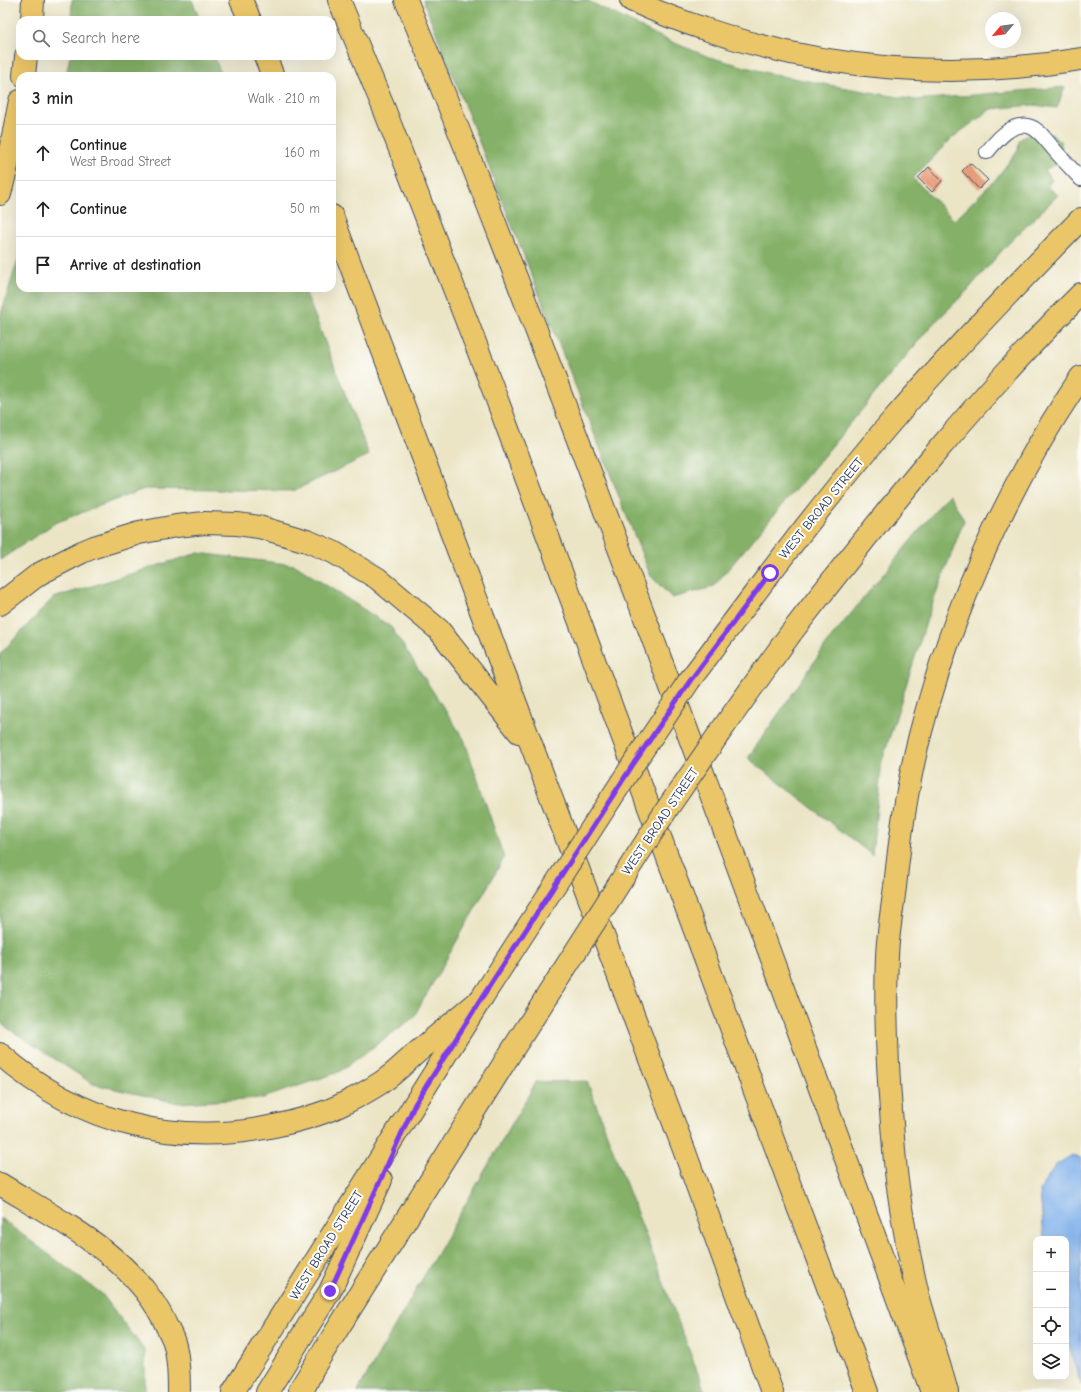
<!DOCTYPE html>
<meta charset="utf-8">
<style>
:root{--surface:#fff;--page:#f2f2f2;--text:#222;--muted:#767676;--line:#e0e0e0}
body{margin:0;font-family:"Comic Neue",sans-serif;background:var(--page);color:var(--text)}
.controls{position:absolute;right:12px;bottom:12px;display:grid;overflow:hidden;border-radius:8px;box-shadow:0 4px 16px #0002}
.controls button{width:36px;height:36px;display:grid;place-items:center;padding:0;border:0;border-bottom:1px solid var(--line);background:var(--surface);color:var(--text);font:20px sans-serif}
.compass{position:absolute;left:985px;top:12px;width:36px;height:36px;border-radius:50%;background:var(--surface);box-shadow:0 4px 16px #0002;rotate:241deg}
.stop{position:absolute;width:12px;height:12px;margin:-9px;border:3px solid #7c3aed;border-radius:50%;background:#fff}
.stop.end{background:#7c3aed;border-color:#fff;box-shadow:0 1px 4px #0008}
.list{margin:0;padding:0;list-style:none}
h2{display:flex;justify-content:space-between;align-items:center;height:52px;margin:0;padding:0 16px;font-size:17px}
h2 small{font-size:13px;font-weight:400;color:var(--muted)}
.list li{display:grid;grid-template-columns:26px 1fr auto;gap:12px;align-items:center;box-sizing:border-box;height:56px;padding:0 16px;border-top:1px solid var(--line)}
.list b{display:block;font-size:15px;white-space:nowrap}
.list p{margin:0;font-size:13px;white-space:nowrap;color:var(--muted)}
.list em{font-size:13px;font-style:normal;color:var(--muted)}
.icon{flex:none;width:22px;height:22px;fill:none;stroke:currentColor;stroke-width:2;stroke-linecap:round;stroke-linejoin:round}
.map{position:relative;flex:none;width:1081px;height:1392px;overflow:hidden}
.search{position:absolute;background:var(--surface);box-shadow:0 4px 16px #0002;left:16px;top:16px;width:320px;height:44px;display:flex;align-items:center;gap:10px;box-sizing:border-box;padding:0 14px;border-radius:12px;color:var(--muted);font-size:15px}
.panel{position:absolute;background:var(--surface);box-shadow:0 4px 16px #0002;left:16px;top:72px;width:320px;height:220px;border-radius:12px}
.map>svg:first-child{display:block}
.forest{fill:#84b068;stroke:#507063}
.water{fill:#80b1eb;stroke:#4e70a4}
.building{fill:#e79c78}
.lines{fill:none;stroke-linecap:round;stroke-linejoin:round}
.lane-casing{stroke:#3a4a6e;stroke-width:16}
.primary-casing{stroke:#3a4a6e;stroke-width:24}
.highway-casing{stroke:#3a4a6e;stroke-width:24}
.lane{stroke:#fff;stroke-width:14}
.primary{stroke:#ebc669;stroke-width:22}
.highway{stroke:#ebc669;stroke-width:22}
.primary-bridge-casing{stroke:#3a4a6e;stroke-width:24;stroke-linecap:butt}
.primary-bridge{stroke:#ebc669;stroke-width:22}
.route{stroke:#7c3aed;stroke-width:5}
.labels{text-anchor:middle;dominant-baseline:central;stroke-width:4;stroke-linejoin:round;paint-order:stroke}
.street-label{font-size:13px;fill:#1b2f5e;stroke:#fdfcf7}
</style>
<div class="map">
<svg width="1081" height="1392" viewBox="0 0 1081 1392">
<rect width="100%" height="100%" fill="#fdfcf7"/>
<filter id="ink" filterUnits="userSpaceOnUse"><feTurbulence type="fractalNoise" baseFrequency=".025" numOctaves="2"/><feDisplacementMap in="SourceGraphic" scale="8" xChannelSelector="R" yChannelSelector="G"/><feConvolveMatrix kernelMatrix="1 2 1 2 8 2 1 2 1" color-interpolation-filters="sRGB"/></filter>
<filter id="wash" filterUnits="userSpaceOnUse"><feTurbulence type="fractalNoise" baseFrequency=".012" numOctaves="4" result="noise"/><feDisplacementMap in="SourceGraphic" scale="16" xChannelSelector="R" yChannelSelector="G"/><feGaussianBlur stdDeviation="0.9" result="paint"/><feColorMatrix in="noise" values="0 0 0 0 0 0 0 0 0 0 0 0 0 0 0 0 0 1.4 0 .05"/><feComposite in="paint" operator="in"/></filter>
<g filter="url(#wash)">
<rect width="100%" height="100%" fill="#ebe5c6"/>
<!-- forest -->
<g class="forest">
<path d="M72 0H192L200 20H71Z"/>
<path d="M423 0H586L665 39 709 57 772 74 829 85 916 100 1065 87 1057 108 1033 105 991 109 952 138 913 178 954 220 995 180 1018 150 1019 140 1029 134 1039 139 1052 134 1060 141 1065 160 1044 170 1052 180 1047 187 1058 195 1006 246 967 291 930 327 817 464 713 587 672 598 650 575Z"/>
<path d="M70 56H214L222 76H66Z"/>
<path d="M20 253V288H304L369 455 293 491 144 489 55 523 0 560V317Z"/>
<path d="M949 494 964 520 929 613 882 761 872 855 748 758 830 639Z"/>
<path d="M198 553 295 565 391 627 464 739 504 858 413 1018 339 1072 263 1098 178 1103 93 1084 3 1025 0 1019V654L53 598Z"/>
<path d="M587 1081 705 1392H357L536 1082Z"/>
<path d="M0 1218 102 1294 145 1351V1392H0Z"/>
</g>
<!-- water -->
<path class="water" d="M1072 1155 1081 1158V1385L1066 1339V1239H1044L1040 1191 1047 1177 1056 1165Z"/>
<g id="blocks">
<!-- building -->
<g class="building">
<path d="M970 163 988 180 979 189 962 171Z"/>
<path d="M929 167 942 181 932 192 918 178Z"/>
</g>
</g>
</g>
<g filter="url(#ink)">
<use href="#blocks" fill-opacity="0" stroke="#3a4a6e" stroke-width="1"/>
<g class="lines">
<defs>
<path id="lane" d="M987 152C997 140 1013 120 1031 127 1039 130 1046 140 1052 147 1061 158 1071 168 1081 179"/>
<g id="primary">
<path d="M770 573C809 522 849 471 891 422 951 352 1016 285 1081 219"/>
<path d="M791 633C882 516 975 399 1081 294"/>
<path d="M300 1389 506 1060"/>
<path d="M233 1392 477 1005"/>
<path d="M267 1392 330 1291 381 1180"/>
</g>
<g id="highway">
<path d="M241 0 250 20"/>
<path d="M339 0 385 111 490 381 867 1392"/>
<path d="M406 0C481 182 550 366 620 551 725 831 829 1111 932 1392"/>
<path d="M631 0C655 11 680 21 705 29 826 71 955 80 1081 59"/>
<path d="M32 20 33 0"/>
<path d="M265 56 273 76"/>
<path d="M24 76 26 56"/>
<path d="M0 194 7 166 20 101"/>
<path d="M332 216 683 1147 772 1392"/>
<path d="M0 604 39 574 82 552 94 547 139 533 176 526 205 523 237 524 259 527 307 541 333 552 377 578 439 630 519 732"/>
<path d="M0 1054C79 1124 176 1148 279 1125 301 1120 324 1114 345 1103 357 1097 370 1090 382 1082 393 1075 404 1064 414 1055 436 1036 459 1018 481 999"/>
<path d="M0 1184C60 1221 138 1259 167 1327 170 1333 174 1340 175 1346 179 1362 179 1377 179 1392"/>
<path d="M302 1392 311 1373"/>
<path d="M947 1392C938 1359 927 1328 918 1295 909 1257 902 1218 897 1180 894 1157 893 1134 891 1111 887 1059 885 1008 887 956 888 933 892 910 895 887 900 837 907 784 920 735 953 608 1008 485 1081 377"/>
</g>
</defs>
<!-- lane casing -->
<use href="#lane" class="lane-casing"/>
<!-- primary casing -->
<use href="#primary" class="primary-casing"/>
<!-- highway casing -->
<use href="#highway" class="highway-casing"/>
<!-- lane -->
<use href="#lane" class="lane"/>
<!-- primary -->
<use href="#primary" class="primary"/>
<!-- highway -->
<use href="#highway" class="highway"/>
<defs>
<g id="primary-bridge">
<path d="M481 999 634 763 689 681 770 573"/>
<path d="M506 1060 669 806 723 728 791 633"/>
</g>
</defs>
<!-- primary-bridge casing -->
<use href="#primary-bridge" class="primary-bridge-casing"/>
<!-- primary-bridge -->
<use href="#primary-bridge" class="primary-bridge"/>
</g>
</g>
<g class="lines" filter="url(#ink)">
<!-- route -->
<path class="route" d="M330 1291 415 1104 481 999 634 763 690 681 770 573"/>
</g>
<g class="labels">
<!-- street labels -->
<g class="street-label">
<text transform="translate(821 508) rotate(-51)">WEST BROAD STREET</text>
<text transform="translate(660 821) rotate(-56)">WEST BROAD STREET</text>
<text transform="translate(326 1245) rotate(-58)">WEST BROAD STREET</text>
</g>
</g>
</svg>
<div class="controls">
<button>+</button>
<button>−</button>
<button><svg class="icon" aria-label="locate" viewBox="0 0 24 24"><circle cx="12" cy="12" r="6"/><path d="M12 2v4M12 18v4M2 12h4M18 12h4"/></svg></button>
<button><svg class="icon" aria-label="layers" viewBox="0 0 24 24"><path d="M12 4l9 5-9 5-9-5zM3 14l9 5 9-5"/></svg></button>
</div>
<svg class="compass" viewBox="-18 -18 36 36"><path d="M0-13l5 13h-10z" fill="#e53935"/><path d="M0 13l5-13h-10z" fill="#767676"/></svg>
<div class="stop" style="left:770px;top:573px"></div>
<div class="stop end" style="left:330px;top:1291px"></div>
<div class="search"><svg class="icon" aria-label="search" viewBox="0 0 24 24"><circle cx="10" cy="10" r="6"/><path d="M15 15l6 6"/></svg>Search here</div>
<section class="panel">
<h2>3 min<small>Walk · 210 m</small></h2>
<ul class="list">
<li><svg class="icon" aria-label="ahead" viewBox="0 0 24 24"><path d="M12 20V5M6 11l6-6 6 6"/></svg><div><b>Continue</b><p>West Broad Street</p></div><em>160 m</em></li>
<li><svg class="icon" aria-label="ahead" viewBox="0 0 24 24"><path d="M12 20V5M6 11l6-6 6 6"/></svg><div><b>Continue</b></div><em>50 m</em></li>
<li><svg class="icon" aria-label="arrive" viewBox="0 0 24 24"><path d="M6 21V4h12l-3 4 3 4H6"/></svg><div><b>Arrive at destination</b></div></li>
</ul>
</section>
</div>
